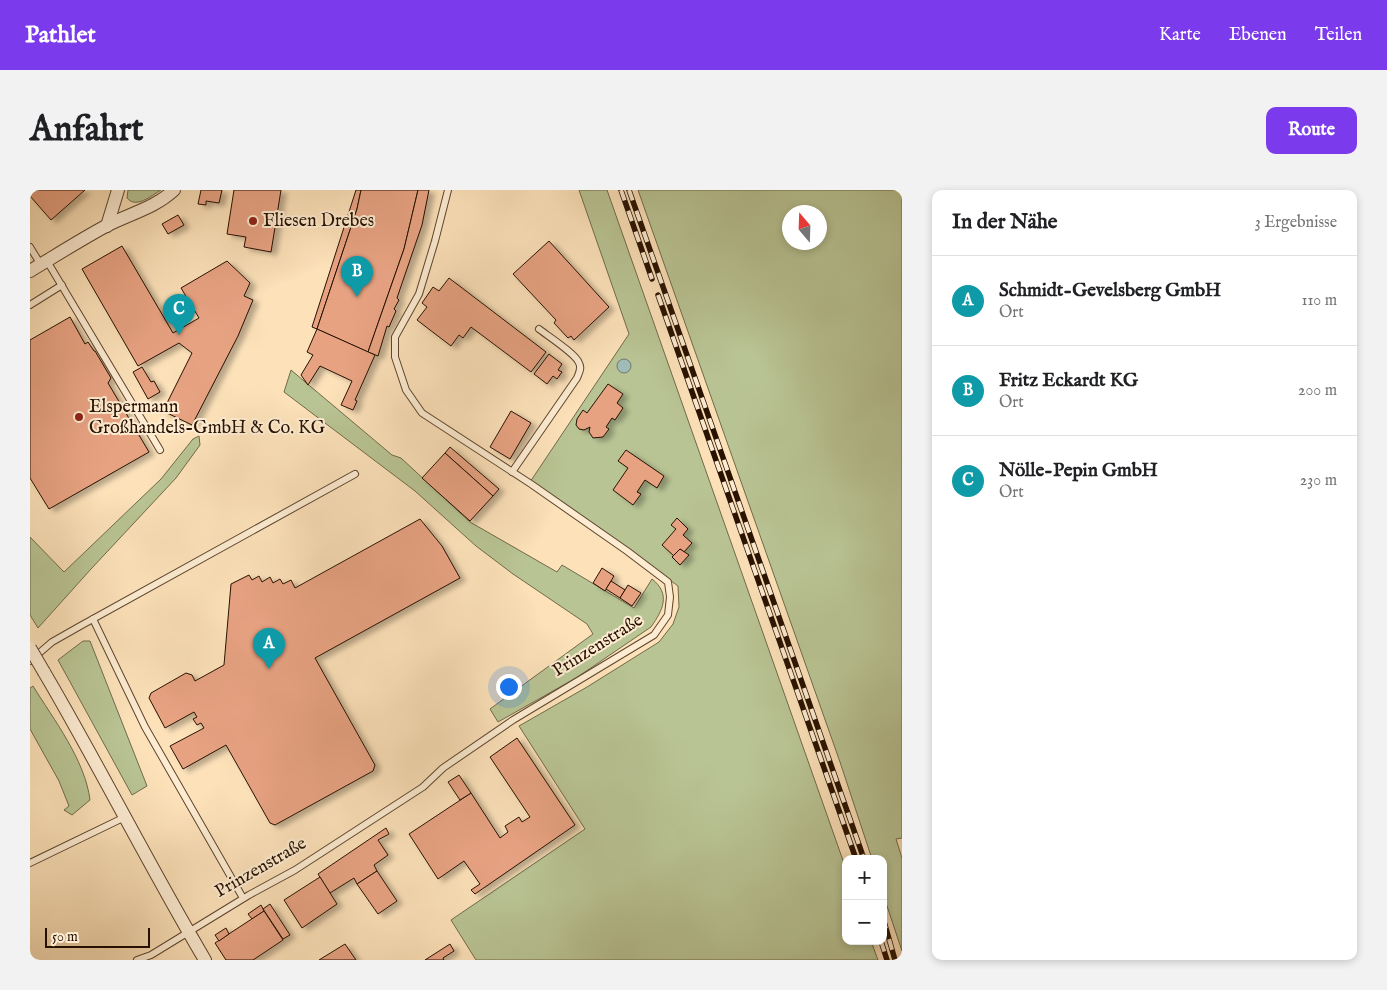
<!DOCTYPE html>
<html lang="de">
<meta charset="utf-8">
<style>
:root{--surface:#fff;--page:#f2f2f2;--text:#202124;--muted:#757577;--line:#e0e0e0;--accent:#7c3aed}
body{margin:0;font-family:"IM FELL English",serif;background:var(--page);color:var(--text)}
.controls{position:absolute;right:15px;bottom:15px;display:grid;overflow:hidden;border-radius:10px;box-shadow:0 2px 8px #0003}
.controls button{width:45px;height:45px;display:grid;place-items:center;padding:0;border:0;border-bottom:1px solid var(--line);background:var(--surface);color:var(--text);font:25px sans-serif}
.compass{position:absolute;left:752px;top:15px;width:45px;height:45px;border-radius:50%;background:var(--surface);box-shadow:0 2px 8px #0003;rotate:341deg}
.scale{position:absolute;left:15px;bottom:12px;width:105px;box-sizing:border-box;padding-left:5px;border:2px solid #281100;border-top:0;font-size:14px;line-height:18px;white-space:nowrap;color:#281100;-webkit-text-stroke:4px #fdecd2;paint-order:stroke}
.you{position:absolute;left:478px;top:496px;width:18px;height:18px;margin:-12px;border:4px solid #fff;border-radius:50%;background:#1a73e8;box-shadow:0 0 0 8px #1a73e833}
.badge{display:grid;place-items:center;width:32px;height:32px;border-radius:50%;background:var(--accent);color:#fff;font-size:16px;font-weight:700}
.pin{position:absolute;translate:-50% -41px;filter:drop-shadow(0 1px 2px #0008)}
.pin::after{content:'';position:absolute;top:26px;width:18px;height:15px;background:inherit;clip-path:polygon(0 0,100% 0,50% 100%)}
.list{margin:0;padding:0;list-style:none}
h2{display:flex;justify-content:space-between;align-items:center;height:65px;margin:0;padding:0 20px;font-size:21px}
h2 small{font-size:16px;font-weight:400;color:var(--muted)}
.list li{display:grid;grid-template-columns:32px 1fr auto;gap:15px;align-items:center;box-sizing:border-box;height:90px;padding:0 20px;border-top:1px solid var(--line)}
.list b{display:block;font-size:19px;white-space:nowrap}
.list p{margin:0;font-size:16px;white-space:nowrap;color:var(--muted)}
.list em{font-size:16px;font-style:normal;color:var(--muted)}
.map{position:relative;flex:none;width:872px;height:770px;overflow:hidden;border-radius:10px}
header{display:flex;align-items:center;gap:30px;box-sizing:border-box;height:70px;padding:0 25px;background:var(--accent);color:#fff}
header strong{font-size:24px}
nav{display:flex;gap:28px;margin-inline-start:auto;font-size:18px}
.intro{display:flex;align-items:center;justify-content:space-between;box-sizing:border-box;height:120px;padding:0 30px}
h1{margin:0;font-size:35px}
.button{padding:12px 22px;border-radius:10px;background:var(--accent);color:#fff;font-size:18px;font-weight:700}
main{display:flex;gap:30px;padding:0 30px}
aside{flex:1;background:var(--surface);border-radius:10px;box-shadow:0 2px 8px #0003}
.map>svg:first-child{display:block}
.green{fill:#b9c494;stroke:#706a4a;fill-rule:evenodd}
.water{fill:#a1bcb7;stroke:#71786e}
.building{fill:#e7a282;stroke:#281100;filter:url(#shadow)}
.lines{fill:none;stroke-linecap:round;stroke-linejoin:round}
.service-casing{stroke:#5d452e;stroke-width:8}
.minor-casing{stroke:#5d452e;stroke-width:14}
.service{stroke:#fdecd2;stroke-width:6}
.minor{stroke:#fdecd2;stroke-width:12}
.rail-casing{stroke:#281100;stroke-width:5.5}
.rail{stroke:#fdecd2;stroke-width:4;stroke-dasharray:11;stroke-linecap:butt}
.minor-bridge-casing{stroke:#5d452e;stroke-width:14;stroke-linecap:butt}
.minor-bridge{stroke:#fdecd2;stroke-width:12}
.poi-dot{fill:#8f2418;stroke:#fdecd2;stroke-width:2}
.labels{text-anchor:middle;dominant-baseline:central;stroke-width:4;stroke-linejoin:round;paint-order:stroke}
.poi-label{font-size:18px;fill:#281100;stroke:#fdecd2;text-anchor:start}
.street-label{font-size:18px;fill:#281100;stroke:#fdecd2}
</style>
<header>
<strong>Pathlet</strong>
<nav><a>Karte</a><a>Ebenen</a><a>Teilen</a></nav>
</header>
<div class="intro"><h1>Anfahrt</h1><a class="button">Route</a></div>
<main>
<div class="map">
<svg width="872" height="770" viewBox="0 0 872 770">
<defs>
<filter id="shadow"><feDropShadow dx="5.5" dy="3" stdDeviation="2.5" flood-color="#0004"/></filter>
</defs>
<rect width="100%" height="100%" fill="#fce1b9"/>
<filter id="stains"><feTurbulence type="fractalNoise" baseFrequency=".004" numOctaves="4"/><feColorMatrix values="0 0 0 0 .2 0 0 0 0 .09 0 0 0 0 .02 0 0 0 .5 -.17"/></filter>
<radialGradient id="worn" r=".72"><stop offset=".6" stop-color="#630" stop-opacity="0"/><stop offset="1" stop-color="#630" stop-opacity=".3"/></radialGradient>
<!-- green -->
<g class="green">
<path d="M98 0H131C121 6 106 19 97 8Z"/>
<path d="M549 0H577L816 679V751H841L848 770H446L421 730 555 639 489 536 557 497 629 452 643 434 649 417 648 396 598 359 500 292 599 144Z"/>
<path d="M608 0H872V648L866 649 872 668V761L853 704V669H842L810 572ZM759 22H789V52H759Z"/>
<path d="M261 180 362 265 371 268 440 332 527 382 532 375 604 418 622 389C641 404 633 420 621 437L546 488 468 532 460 519 563 444 557 434 483 384 446 356 385 301 254 202Z"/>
<path d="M169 246 170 255 146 288 61 379 8 438 0 425V347L34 382 131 289 163 249Z"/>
<path d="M53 451H60L117 596 102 605 28 470Z"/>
<path d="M3 496C24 530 55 570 60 610L42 625 34 620 39 616 29 591 0 539V498Z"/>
</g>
<!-- water -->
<circle class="water" cx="594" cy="176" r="7"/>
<!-- building -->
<g class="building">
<path d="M0 0H55L21 30 0 6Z"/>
<path d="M171 0H192L189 13 176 11V15L168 14Z"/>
<path d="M204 0H251L241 62 214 57 216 47 197 44Z"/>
<path d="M326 0H331L327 19 287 139 282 137Z"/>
<path d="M331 0H388L374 59 338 162 287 139 327 19Z"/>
<path d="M388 0H399L392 35 367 108 369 110 364 119 366 121 359 137 357 136 348 166 338 162 374 59Z"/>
<path d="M148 25 154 35 138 44 132 34Z"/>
<path d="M519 51 579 117 544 150 541 146 538 148 524 133 526 130 483 84Z"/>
<path d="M92 56 143 143 169 128 151 98 197 71 220 93 214 106 223 110 208 146 162 235 133 221 162 163 149 153 108 176 52 79Z"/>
<path d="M419 88 516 162 501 182 441 137 433 148 429 145 421 156 387 130 397 117 392 113 403 97 409 101Z"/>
<path d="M40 127 55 154 58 152 64 161H65L81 188 78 193 119 262 19 319 0 288V150Z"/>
<path d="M287 139 345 165 325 210 327 211 323 220 311 215 322 191 290 176 278 195 271 185 283 165 277 162Z"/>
<path d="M519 164 532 174 528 180 532 182 527 189 523 186 517 194 504 184Z"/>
<path d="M112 177 121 192 124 191 130 202 118 209 103 182Z"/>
<path d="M578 194 593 204 587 213 593 218 585 230 582 228 576 237 579 239 573 247 563 248 559 242 560 237 554 240 549 239 546 235 547 229 553 220 557 223Z"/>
<path d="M481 221 501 233 480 269 460 257Z"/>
<path d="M420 257 469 299 463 306 415 263Z"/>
<path d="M596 260 634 286 627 298 615 290 607 302 611 304 603 315 583 300 598 278 588 271Z"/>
<path d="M415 263 463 306 440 331 392 288Z"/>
<path d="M647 328 658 339 653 345 662 353 654 362 650 359 644 366 632 355 646 339 641 335Z"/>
<path d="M390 329 412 356 430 388 285 468 345 575 343 581 245 635 240 633 196 555 153 579 140 556 174 538 171 533 167 535 163 529 167 527 164 522 135 538 119 508 121 503 156 483 162 485 165 491 194 475 201 394 219 385 222 390 229 386 232 392 240 387 243 393 250 389 253 394 261 390 265 398Z"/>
<path d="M650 359 659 365 650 375 642 367Z"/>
<path d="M572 378 584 386 575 401 563 393Z"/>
<path d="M581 391 595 400 590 408 576 399Z"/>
<path d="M598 395 611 403 602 416 590 408Z"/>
<path d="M487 548 545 635 445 704 441 700 450 694 434 671 408 689 379 644 441 603 470 648 478 642 475 636 489 627 492 632 500 627 460 567Z"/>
<path d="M429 585 441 603 430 610 418 592Z"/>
<path d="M356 638 359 644 348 650 358 665 344 675 347 681 327 694 324 688 300 703 288 684Z"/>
<path d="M347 681 367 711 348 724 327 694Z"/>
<path d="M290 687 307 714 272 738 254 710Z"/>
<path d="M240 714 260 745 253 749 233 719Z"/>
<path d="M231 715 234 721 222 729 218 724Z"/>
<path d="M234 721 253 750 223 770H196L185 753Z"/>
<path d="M196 738 199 744 189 751 185 745Z"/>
<path d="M315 754 326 770H289Z"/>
<path d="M420 754 424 761 413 768 414 770H395Z"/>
</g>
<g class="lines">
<defs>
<g id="service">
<path d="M0 57 11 75"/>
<path d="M17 71 130 260"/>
<path d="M0 115 32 95"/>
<path d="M482 282 547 188C549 183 552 178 549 173 546 164 518 146 509 139"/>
<path d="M63 429 115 537 213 708"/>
<path d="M0 471 22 452 52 435 325 284"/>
<path d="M0 673 95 627"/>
<path d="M107 770 121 765 219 705 265 680 393 597 413 578 483 530 624 445 638 425 640 407 638 392 597 361 501 294 392 223 376 200 365 167V147L389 104 405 51 418 0"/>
</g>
<g id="minor">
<path d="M77 36 88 0"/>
<path d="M0 81C25 66 50 50 76 36 99 24 125 18 144 0"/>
<path d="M14 482C70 577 119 676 175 770"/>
</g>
</defs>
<!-- service casing -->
<use href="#service" class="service-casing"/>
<!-- minor casing -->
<use href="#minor" class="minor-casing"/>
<!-- service -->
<use href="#service" class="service"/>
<!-- minor -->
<use href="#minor" class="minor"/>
<defs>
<g id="rail">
<path d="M591 0 622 89"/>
<path d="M599 0 834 669"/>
<path d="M628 105 826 669"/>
<path d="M853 728 865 770"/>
<path d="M851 751 857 770"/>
</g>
</defs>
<!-- rail casing -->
<use href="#rail" class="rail-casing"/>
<!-- rail -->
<use href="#rail" class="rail"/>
<defs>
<path id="minor-bridge" d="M0 458 14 482"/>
</defs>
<!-- minor-bridge casing -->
<use href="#minor-bridge" class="minor-bridge-casing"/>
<!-- minor-bridge -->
<use href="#minor-bridge" class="minor-bridge"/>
</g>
<!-- markers -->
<g class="poi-dot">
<circle cx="223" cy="31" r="5"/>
<circle cx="49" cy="227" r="5"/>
</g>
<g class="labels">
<!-- poi labels -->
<g class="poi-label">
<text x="233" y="31">Fliesen Drebes</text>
<text x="59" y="217">Elspermann<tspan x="59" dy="21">Großhandels-GmbH &amp; Co. KG</tspan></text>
</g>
<!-- street labels -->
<g class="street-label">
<text transform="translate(568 456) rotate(-32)">Prinzenstraße</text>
<text transform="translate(231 678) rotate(-30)">Prinzenstraße</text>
</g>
</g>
<rect width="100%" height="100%" filter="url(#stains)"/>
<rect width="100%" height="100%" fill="url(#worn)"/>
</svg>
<div class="controls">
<button>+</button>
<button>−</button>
</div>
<svg class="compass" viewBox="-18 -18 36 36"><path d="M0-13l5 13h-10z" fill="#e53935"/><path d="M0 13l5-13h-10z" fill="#757577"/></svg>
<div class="scale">50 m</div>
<div class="you"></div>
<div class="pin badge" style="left:239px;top:479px;background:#0f9aa8">A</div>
<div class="pin badge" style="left:327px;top:107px;background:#0f9aa8">B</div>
<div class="pin badge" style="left:149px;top:145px;background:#0f9aa8">C</div>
</div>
<aside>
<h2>In der Nähe<small>3 Ergebnisse</small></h2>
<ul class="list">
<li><span class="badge" style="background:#0f9aa8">A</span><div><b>Schmidt-Gevelsberg GmbH</b><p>Ort</p></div><em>110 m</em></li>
<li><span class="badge" style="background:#0f9aa8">B</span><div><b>Fritz Eckardt KG</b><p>Ort</p></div><em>200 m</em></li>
<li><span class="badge" style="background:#0f9aa8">C</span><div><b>Nölle-Pepin GmbH</b><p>Ort</p></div><em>230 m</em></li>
</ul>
</aside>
</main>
